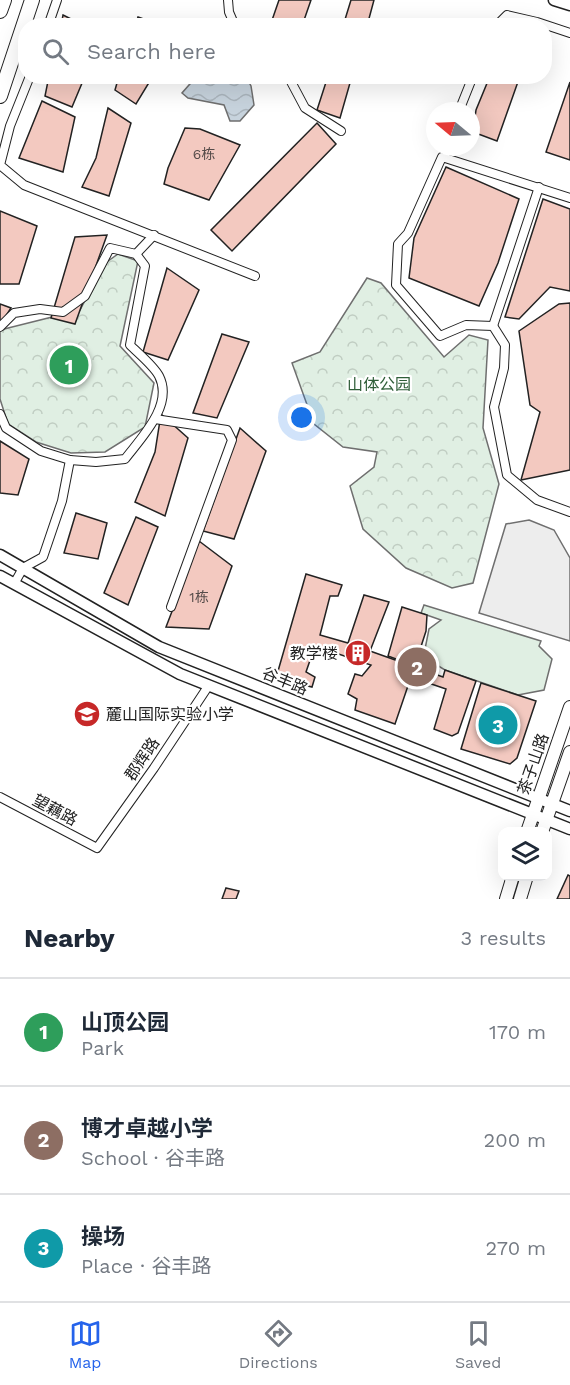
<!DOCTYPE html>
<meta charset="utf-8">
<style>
:root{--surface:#fff;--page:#f6f6f7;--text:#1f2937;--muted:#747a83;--line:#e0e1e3;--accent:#2563eb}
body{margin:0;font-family:"Work Sans","Noto Sans SC",sans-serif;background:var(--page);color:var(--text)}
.controls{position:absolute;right:18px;bottom:18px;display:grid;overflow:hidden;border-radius:12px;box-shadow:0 6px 24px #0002}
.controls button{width:54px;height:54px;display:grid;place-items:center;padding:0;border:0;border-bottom:2px solid var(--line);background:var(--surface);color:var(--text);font:30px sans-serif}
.compass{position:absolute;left:426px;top:102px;width:54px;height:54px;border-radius:50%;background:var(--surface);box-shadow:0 6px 24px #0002;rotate:289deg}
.you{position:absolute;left:302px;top:418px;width:21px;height:21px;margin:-15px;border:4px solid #fff;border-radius:50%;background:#1a73e8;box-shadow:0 0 0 9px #1a73e833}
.badge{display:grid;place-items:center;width:39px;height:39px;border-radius:50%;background:var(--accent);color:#fff;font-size:20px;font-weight:700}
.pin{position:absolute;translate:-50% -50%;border:3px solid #fff;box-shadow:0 2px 6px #0006}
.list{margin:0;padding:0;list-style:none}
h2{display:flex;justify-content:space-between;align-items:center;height:78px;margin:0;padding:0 24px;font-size:26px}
h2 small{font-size:20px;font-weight:400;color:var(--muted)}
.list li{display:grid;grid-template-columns:39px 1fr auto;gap:18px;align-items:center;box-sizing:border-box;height:108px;padding:0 24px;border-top:2px solid var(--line)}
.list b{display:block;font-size:22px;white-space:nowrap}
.list p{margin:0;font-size:20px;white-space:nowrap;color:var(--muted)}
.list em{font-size:20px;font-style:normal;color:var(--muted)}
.icon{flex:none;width:33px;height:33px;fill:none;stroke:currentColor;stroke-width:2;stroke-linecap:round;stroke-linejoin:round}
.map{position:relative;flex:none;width:570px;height:899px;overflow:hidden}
.search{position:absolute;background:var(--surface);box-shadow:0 6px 24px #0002;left:18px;right:18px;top:18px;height:66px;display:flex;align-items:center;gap:15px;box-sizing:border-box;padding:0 21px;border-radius:24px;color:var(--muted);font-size:22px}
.sheet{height:402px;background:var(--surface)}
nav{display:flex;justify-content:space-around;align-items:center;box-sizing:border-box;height:84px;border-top:2px solid var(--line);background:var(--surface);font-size:16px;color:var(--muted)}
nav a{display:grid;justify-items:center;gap:3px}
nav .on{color:var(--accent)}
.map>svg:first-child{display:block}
.forest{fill:url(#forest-crowns);stroke:#6f6f6f;stroke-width:1.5}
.pitch{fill:#e0efe3;stroke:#6f6f6f;stroke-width:1.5}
.parking{fill:#ededed;stroke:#6f6f6f;stroke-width:1.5}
.water{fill:url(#water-waves);stroke:#6f6f6f;stroke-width:1.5}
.building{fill:#f3c9c0;stroke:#222;stroke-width:1.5}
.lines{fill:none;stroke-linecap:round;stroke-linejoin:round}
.minor-casing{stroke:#222;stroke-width:10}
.tertiary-casing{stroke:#222;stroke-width:13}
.secondary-casing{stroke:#222;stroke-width:14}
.primary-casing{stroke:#222;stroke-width:16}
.minor{stroke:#fff;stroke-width:8}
.tertiary{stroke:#fff;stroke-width:10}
.secondary{stroke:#fff;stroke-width:12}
.primary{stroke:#fff;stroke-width:14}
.labels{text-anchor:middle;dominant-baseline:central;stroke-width:4.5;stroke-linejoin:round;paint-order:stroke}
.number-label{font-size:14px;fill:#564c4a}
.park-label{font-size:16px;fill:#2f5e38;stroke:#fff}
.poi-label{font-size:16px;fill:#222;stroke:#fff;text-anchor:end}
.street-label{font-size:16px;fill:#222;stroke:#fff}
</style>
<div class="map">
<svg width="570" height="899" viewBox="0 0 570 899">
<defs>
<pattern id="forest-crowns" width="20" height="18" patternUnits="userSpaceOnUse" patternTransform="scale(1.5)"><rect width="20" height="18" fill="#e0efe3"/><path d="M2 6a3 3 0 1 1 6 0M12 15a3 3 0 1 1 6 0" fill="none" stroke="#c0cdc2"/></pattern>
<pattern id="water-waves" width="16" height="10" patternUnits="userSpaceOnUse" patternTransform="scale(1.5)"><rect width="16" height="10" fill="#c7d3dd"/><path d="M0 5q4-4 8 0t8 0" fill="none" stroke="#abb5bd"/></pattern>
</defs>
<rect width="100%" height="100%" fill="#fff"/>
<!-- forest -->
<g class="forest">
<path d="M118 254 138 261 120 346 154 383 145 427 105 452 71 453 36 442 8 424 0 399V330L80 310 104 264Z"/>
<path d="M367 278 381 283 444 357 469 335 488 340 483 428 499 484 473 583 452 588 406 568 363 529 350 486 374 467 377 452 343 447 314 424 292 363 320 352Z"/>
</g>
<!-- pitch -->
<path class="pitch" d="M424 605 541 641 539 646 552 659 544 690 518 695 445 670 435 664 425 649 429 629 441 620 421 613Z"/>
<!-- parking -->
<path class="parking" d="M529 520 554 530 570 558V641L479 613 506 524Z"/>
<!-- water -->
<path class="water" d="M196 77H246L251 86 254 105 240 121H230L224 105 188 98 182 93Z"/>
<!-- building -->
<g class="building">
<path d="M279 0H311L302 26H270Z"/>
<path d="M351 0H374L367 26H343Z"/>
<path d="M63 15 85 26H61Z"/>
<path d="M138 17 163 26H135Z"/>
<path d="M49 76H85L72 107 45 96Z"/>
<path d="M119 76H153L136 104 115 90Z"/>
<path d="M328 76H352L340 118 317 110Z"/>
<path d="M490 76H520L497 141 473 132 476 110Z"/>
<path d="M570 82V160L546 152Z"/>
<path d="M42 101 75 117 63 172 19 158Z"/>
<path d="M108 108 131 123 109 196 82 187 96 158Z"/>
<path d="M317 123 336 144 232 251 211 230Z"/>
<path d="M185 128 200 129 240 145 209 200 164 184 168 168Z"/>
<path d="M446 167 519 199 498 263 479 306 409 278 414 238Z"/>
<path d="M543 199 570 209V291L550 287 519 319 505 317Z"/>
<path d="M0 211 37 226 19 284H0Z"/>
<path d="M107 235 75 324 51 318 75 237Z"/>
<path d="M167 268 199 290 168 360 143 352Z"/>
<path d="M570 303V470L521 480 540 412 530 405 519 331 559 304Z"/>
<path d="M0 304 11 308 0 325Z"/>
<path d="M222 334 249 342 217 418 193 413Z"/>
<path d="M161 414 188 438 165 516 135 502 155 452Z"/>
<path d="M240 428 266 451 234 539 203 531Z"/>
<path d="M0 441 29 459 18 495 0 493Z"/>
<path d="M76 513 107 523 98 559 64 553Z"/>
<path d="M136 517 158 527 128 605 104 593Z"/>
<path d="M199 541 232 566 209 629 166 627Z"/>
<path d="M306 574 342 585 338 596H330L320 635 348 643 364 595 389 602 370 651 443 677 445 670 476 681 458 733 452 736 434 729 446 689 411 677 395 724 355 710 357 699 348 694 355 674 362 676 371 665 315 646 306 672 315 677 312 687 276 678Z"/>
<path d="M402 607 427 615 426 631 416 662 412 665 388 656Z"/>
<path d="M481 683 536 701 517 758 510 764 461 749Z"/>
<path d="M568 875 570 876V899H557Z"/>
<path d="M226 888 239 891 236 899H222Z"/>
</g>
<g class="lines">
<defs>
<g id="minor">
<path d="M228 0 229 12 235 26"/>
<path d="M48 26 57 0"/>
<path d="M496 26 507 15 537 22 570 33"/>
<path d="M30 76 10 126 0 165 24 185 255 276"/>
<path d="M288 76 305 108 341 131"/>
<path d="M459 111 473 76"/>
<path d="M570 198 442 157 408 233 398 244 396 285 440 336 466 325 493 326 505 345 504 368 494 407 507 475 537 500 570 512"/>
<path d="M136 254 154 235"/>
<path d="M493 326 539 187"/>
<path d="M0 327 14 313 40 309 63 312 85 296 110 248 136 254 145 266 130 345C138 353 154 366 159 376 174 405 141 438 125 459L96 462 70 460"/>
<path d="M0 414 6 428 41 451 70 460 62 501 43 557 23 568 14 584"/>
<path d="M155 419 227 430 232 440 171 607"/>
<path d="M0 797 97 848 154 768 209 685"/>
</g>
<g id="tertiary">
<path d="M554 0 570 5"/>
<path d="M0 555 159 647 570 811"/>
<path d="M0 576 180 674 570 829"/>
</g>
<g id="secondary">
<path d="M527 832 570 707"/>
<path d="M542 832 570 752"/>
<path d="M506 899 513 876"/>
<path d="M520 899 527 876"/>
</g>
<g id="primary">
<path d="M0 11 4 0"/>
<path d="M0 96 32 0"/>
</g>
</defs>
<!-- minor casing -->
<use href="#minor" class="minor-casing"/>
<!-- tertiary casing -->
<use href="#tertiary" class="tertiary-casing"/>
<!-- secondary casing -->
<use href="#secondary" class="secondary-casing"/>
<!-- primary casing -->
<use href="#primary" class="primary-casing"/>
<!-- minor -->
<use href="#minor" class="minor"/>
<!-- tertiary -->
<use href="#tertiary" class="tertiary"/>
<!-- secondary -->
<use href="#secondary" class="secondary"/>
<!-- primary -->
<use href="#primary" class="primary"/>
</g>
<!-- icons -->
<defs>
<symbol id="building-disc" viewBox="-11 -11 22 22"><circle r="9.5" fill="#c62828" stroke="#fff"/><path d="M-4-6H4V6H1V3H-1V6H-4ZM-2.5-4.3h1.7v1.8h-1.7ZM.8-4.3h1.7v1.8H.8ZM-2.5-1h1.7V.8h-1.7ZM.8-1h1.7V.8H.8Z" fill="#fff"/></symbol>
<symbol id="school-disc" viewBox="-11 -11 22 22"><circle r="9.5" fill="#c62828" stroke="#fff"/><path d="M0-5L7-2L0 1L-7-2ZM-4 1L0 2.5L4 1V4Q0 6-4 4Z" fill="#fff"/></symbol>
</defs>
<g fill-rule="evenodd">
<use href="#building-disc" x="343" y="638" width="30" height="30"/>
<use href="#school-disc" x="72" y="699" width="30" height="30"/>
</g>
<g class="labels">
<!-- number labels -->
<g class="number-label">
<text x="204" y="154">6栋</text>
<text x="199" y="597">1栋</text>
</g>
<!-- park labels -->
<g class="park-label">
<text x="379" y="384">山体公园</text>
</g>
<!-- poi labels -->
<g class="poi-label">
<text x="338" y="653">教学楼</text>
<text x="106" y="714" text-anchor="start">麓山国际实验小学</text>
</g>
<!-- street labels -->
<g class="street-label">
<text transform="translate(285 681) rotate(22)">谷丰路</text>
<text transform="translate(142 759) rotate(-56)">郡辉路</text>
<text transform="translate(533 764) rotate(-71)">茶子山路</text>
<text transform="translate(55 810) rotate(28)">望藕路</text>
</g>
</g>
</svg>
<div class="controls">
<button><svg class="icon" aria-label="layers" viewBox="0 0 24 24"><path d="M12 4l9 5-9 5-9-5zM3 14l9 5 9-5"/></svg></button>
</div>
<svg class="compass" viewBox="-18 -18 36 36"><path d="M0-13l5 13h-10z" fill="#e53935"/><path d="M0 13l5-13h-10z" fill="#747a83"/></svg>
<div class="you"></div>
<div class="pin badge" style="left:69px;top:365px;background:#2e9e5b">1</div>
<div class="pin badge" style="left:417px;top:667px;background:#8d6e63">2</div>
<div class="pin badge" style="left:498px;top:725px;background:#0f9aa8">3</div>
<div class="search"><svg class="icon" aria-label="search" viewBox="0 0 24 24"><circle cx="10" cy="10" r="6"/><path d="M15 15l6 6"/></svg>Search here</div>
</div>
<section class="sheet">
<h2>Nearby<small>3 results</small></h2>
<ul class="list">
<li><span class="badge" style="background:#2e9e5b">1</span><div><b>山顶公园</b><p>Park</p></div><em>170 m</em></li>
<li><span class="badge" style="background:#8d6e63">2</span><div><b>博才卓越小学</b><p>School · 谷丰路</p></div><em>200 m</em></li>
<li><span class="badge" style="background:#0f9aa8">3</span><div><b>操场</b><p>Place · 谷丰路</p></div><em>270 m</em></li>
</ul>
</section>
<nav>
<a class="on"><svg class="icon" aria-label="map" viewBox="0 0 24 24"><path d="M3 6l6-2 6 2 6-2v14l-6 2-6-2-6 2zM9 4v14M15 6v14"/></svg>Map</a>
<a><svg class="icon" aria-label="directions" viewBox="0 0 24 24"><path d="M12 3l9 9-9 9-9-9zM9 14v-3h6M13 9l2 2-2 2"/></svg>Directions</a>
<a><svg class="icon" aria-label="saved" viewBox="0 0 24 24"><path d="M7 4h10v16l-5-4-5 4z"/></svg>Saved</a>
</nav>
